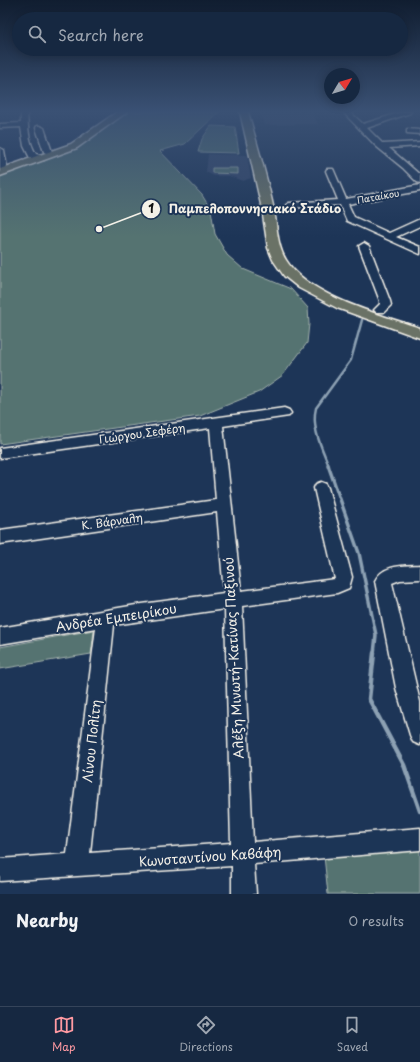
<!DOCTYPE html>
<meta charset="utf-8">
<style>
:root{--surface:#162841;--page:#23344c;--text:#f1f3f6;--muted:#9ea6b1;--line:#35445a;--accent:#ff9aa2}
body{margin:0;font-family:"Playpen Sans",sans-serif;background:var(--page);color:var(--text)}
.compass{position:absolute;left:324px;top:68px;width:36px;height:36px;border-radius:50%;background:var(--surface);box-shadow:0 2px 10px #0003;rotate:52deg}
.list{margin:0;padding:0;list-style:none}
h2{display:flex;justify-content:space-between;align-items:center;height:52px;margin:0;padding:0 16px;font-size:17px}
h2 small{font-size:13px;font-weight:400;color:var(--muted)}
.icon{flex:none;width:22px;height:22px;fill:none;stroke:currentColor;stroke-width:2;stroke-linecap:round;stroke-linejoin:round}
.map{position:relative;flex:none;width:420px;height:894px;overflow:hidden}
.search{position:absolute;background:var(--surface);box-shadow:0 2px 10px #0003;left:12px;right:12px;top:12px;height:44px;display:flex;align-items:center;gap:10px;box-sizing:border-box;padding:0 14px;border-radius:22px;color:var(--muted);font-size:15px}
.sheet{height:112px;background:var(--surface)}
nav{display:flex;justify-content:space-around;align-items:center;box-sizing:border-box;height:56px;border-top:1px solid var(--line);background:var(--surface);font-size:11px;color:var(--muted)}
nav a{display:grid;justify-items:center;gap:2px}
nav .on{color:var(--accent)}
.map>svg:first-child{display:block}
.built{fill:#324468}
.green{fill:#547371;stroke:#a4b2ac}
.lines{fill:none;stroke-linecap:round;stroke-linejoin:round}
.stream-far2{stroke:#8da1b3;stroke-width:2.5}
.stream-far1{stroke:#8da1b3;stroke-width:3.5}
.stream{stroke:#8da1b3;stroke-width:4.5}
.minor-casing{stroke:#f4f1e8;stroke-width:3}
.major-casing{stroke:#f4f1e8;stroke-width:3}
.minor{fill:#1d3557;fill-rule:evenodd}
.major{fill:#6a7266;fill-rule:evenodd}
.labels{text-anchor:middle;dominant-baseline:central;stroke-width:4;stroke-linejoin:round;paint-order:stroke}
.far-street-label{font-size:9px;fill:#f4f1e8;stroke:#1d3557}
.street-label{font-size:11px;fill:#f4f1e8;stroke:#1d3557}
.near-street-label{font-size:13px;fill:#f4f1e8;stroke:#1d3557}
.leader{fill:none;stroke:#f4f1e8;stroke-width:1.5}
.callout-dot{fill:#f4f1e8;stroke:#1d3557;stroke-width:1.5}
.mark-label{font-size:12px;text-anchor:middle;font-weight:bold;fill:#111}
.callout-label{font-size:12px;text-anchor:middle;font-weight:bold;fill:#f4f1e8;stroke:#1d3557;stroke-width:4;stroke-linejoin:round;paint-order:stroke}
</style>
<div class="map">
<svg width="420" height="894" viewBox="0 0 420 894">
<rect width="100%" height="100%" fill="#1d3557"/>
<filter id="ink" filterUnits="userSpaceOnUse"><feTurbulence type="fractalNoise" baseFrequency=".025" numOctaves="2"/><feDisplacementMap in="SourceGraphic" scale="8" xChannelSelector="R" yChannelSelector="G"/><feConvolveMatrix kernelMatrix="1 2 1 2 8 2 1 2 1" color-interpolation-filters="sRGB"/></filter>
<g filter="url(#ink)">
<!-- built -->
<g class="built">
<path d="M260 112H312L318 124 264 125Z"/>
<path d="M208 154 247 155 251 178 243 181 229 176H214L206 172Z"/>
</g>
<!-- green -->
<g class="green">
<path d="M128 112H219L185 144 160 151 202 195 211 210 215 234 227 255 243 269 291 289 308 308 309 324 307 343 283 375 259 392 200 416 0 444V175L74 149Z"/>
<path d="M211 126 235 127 239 153 198 152 202 139Z"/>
<path d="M212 168H238V174L212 173Z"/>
<path d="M94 630 91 654 0 669V647Z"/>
<path d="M420 850V894H328L324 856Z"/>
</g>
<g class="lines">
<!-- stream-far2 -->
<path class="stream-far2" d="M329 466C322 448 311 428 316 408L351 360 362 320"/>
<!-- stream-far1 -->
<path class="stream-far1" d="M328 465 359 553 376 635 374 654"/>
<!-- stream -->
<path class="stream" d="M374 653 369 699 404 765 420 811"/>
<defs>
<g id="minor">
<path d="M21 112H27C28 127 28 141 36 154L44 156V160L30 158 24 146 21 127 0 128V124L21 123Z"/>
<path d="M343 112H350L363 124 402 112H411L410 113 367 128 383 144 420 142V146L389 148 420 175V183L417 182 403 168 376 146Z"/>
<path d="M37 126H40L44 128 52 152 51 154H48L44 152 36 128Z"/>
<path d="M407 129 420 130V134L407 133Z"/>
<path d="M0 148 4 150 7 168 3 170H0Z"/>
<path d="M327 169H333L334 171 346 199 420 185V191L348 204 354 217 389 233 420 219V226L396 237 420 247V254L347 221 340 205 286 208 285 206 289 203 338 200 326 171Z"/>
<path d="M364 243 369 246 390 301 391 305 384 312H376L374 310 380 304V301L359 246Z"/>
<path d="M284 408 289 410 291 413 289 416 223 426 241 591 335 579 314 488 316 484 321 482 326 484 328 488 352 577 349 588 337 593 242 606 253 842 420 828V850L254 864 256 894H232V866L0 881V859L67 854 96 628 0 644V628L142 604 224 593 217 512 0 544V530L216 500 210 428 0 458V448ZM225 609 231 843 90 853 114 625Z"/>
<path d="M420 565V579L400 580 392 583 420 702V745L413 742 410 735 396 688 375 581C383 564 404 566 420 565Z"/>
</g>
<g id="major">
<path d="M117 112H127L77 148 0 176V169L71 144Z"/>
<path d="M240 112H248C257 144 267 177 274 210 277 226 277 246 286 260 308 296 381 315 420 328V338L337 308 299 288 284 276 273 260 268 248 262 209Z"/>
</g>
</defs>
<!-- minor casing -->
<use href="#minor" class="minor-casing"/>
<!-- major casing -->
<use href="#major" class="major-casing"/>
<!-- minor -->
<use href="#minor" class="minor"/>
<!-- major -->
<use href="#major" class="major"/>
</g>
</g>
<!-- sky -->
<linearGradient id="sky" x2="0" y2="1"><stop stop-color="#101d30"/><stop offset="0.47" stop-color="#3a5174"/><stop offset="1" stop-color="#3a5174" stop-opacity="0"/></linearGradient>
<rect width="420" height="237" fill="url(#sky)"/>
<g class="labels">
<!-- far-street labels -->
<g class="far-street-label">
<text transform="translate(378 196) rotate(-10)">Παταίκου</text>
</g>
<!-- street labels -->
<g class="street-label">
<text transform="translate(142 433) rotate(-8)">Γιώργου Σεφέρη</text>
<text transform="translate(112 521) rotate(-8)">Κ. Βάρναλη</text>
</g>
<!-- near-street labels -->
<g class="near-street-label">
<text transform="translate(116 617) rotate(-9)">Ανδρέα Εμπειρίκου</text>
<text transform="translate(233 658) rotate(-93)">Αλέξη Μινωτή-Κατίνας Παξινού</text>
<text transform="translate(91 741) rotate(-84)">Λίνου Πολίτη</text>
<text transform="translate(210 856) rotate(-4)">Κωνσταντίνου Καβάφη</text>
</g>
</g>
<!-- callouts -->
<path class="leader" d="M99 229L151 209"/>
<g class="callout-dot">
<circle cx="99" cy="229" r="4"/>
<circle cx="151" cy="209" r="10"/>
</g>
<g class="mark-label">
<text x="151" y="213">1</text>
</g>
<g class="callout-label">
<text x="255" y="213">Παμπελοποννησιακό Στάδιο</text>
</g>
</svg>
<svg class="compass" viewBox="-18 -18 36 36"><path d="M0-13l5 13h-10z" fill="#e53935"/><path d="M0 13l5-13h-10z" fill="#9ea6b1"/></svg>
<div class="search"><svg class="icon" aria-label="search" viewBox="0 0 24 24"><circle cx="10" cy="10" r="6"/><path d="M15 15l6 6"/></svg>Search here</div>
</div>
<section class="sheet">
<h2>Nearby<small>0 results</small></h2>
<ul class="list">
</ul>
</section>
<nav>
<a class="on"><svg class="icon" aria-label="map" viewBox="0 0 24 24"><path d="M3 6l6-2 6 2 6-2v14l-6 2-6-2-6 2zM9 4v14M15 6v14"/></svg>Map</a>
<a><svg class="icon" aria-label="directions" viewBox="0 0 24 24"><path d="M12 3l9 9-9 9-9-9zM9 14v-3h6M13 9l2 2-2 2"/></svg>Directions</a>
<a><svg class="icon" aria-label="saved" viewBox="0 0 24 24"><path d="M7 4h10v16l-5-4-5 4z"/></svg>Saved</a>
</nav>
